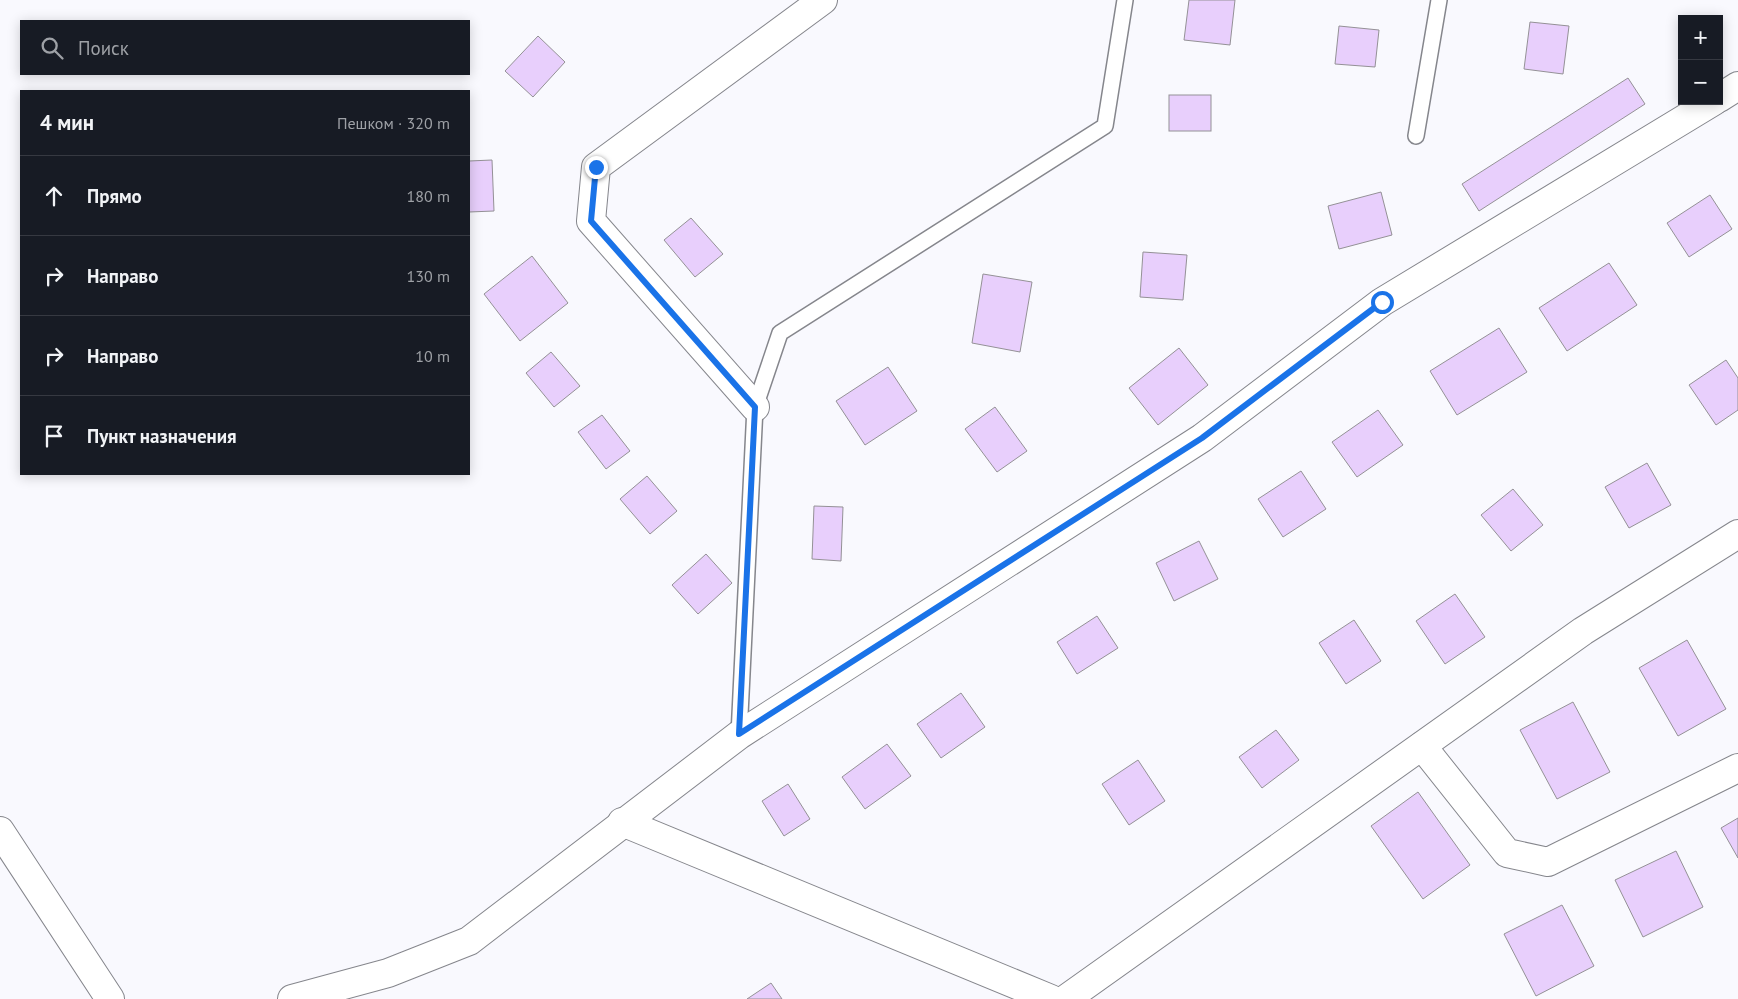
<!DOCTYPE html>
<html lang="ru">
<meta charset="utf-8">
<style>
:root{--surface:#171b24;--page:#20242c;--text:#f1f3f6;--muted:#9ea1a6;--line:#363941}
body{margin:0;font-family:"PT Sans",sans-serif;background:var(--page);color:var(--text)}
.controls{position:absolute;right:15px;top:15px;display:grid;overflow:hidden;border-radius:0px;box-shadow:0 2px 12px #0003}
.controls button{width:45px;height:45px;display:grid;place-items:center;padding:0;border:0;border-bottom:1px solid var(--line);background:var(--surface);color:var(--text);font:25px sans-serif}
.stop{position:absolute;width:15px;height:15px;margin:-11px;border:4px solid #1a73e8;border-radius:50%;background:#fff}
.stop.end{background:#1a73e8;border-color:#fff;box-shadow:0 1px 5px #0008}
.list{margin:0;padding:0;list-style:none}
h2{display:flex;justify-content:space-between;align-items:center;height:65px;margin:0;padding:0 20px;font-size:21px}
h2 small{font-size:16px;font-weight:400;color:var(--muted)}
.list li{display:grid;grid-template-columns:32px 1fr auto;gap:15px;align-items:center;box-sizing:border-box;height:80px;padding:0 20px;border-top:1px solid var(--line)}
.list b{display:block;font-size:19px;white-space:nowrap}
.list em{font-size:16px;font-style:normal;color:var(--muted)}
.icon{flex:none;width:28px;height:28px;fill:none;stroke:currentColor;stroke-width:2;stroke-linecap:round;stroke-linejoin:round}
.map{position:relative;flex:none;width:1738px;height:999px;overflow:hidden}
.search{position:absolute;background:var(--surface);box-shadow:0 2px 12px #0003;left:20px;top:20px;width:450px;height:55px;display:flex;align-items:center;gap:12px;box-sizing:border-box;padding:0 18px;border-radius:0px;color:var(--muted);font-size:19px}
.panel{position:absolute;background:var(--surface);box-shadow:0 2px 12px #0003;left:20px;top:90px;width:450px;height:385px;border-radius:0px}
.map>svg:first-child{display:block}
.building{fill:#e8cffc;stroke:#949196}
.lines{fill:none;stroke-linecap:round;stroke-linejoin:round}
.service-casing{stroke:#85868c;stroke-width:18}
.minor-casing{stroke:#85868c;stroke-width:30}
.tertiary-casing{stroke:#85868c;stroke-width:30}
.service{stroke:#fff;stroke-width:15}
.minor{stroke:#fff;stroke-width:28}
.tertiary{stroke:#fff;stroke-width:28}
.route{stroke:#1a73e8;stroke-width:6}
</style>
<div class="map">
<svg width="1738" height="999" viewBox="0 0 1738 999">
<rect width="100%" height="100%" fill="#f9f9fe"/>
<!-- building -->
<g class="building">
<path d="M1189 0H1235L1230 45 1184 40Z"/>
<path d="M1530 22 1569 26 1563 74 1524 69Z"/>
<path d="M1339 26 1379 30 1375 67 1335 64Z"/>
<path d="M538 36 565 62 533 97 505 71Z"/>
<path d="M1628 78 1645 104 1479 211 1462 184Z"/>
<rect x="1169" y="95" width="42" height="36"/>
<path d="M492 160 494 211 469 212V161Z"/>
<path d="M1381 192 1392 235 1339 249 1328 206Z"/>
<path d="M1710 195 1732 229 1689 257 1667 223Z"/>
<path d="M691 218 723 254 695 277 664 240Z"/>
<path d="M1143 252 1187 255 1183 300 1140 297Z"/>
<path d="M532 256 568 303 520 341 484 294Z"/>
<path d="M1609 263 1637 305 1567 351 1539 308Z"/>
<path d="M983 274 1032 282 1020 352 972 343Z"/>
<path d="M1499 328 1527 372 1457 415 1430 371Z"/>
<path d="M1179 348 1208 385 1158 425 1129 388Z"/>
<path d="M551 352 580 386 554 407 526 373Z"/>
<path d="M1726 360 1738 378V410L1716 425 1689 385Z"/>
<path d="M888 367 917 411 865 445 836 401Z"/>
<path d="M995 407 1027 451 997 472 965 429Z"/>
<path d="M1378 410 1403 445 1357 477 1332 442Z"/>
<path d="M602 415 630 451 606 469 578 432Z"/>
<path d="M1647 463 1671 505 1629 528 1605 487Z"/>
<path d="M1301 471 1326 509 1283 537 1258 499Z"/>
<path d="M647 476 677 511 650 534 620 499Z"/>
<path d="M1513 489 1543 525 1511 551 1481 515Z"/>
<path d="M814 506 843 507 841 561 812 559Z"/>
<path d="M1199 541 1218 579 1174 601 1156 563Z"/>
<path d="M706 554 732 583 698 614 672 585Z"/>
<path d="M1455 594 1485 637 1445 664 1416 621Z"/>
<path d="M1097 616 1118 648 1077 674 1057 642Z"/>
<path d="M1354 620 1381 661 1346 684 1319 643Z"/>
<path d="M1687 640 1726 709 1678 736 1639 668Z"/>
<path d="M961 693 985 727 941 758 917 724Z"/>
<path d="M1573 702 1610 772 1557 799 1520 730Z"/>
<path d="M1276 730 1299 760 1262 788 1239 757Z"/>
<path d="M887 744 911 776 865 809 842 777Z"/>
<path d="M1138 760 1165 801 1129 825 1102 784Z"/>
<path d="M788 784 810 819 784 836 762 801Z"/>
<path d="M1418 792 1470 865 1423 899 1371 826Z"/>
<path d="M1738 818V858L1721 828Z"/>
<path d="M1676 851 1703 907 1643 937 1615 880Z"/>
<path d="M1562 905 1594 966 1536 996 1504 934Z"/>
<path d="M771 983 782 999H747Z"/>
</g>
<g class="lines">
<defs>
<g id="service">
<path d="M1416 136 1439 0"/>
<path d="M739 735 755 407 780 333 1105 126 1125 0"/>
</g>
<g id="minor">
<path d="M1719 98 1738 86"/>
<path d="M755 407 591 221 596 167 823 0"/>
<path d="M1422 746 1507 853 1548 862 1738 768"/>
<path d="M622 822 1051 999"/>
<path d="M292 999 388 973 469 941 739 735 1202 438 1382 302 1714 101"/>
<path d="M1066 999 1583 631 1738 534"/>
</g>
<path id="tertiary" d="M0 831 110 999"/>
</defs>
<!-- service casing -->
<use href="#service" class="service-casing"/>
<!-- minor casing -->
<use href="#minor" class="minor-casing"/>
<!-- tertiary casing -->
<use href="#tertiary" class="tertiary-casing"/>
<!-- service -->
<use href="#service" class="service"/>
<!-- minor -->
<use href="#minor" class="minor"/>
<!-- tertiary -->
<use href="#tertiary" class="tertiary"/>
</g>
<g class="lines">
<!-- route -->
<path class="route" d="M596 167 591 221 755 407 739 734 1202 438 1382 302"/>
</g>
</svg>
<div class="controls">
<button>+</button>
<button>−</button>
</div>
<div class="stop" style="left:1382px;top:302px"></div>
<div class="stop end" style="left:596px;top:167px"></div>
<div class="search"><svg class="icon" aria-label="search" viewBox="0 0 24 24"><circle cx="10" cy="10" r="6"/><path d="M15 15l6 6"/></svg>Поиск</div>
<section class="panel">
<h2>4 мин<small>Пешком · 320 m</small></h2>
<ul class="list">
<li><svg class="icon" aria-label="ahead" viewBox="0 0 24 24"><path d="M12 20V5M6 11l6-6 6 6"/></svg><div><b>Прямо</b></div><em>180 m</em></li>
<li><svg class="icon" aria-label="right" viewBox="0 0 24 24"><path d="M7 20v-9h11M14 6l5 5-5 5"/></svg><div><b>Направо</b></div><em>130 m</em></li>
<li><svg class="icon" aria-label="right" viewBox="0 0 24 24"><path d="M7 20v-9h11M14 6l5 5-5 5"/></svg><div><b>Направо</b></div><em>10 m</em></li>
<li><svg class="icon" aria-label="arrive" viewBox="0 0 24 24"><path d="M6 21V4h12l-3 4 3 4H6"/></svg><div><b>Пункт назначения</b></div></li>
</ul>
</section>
</div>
